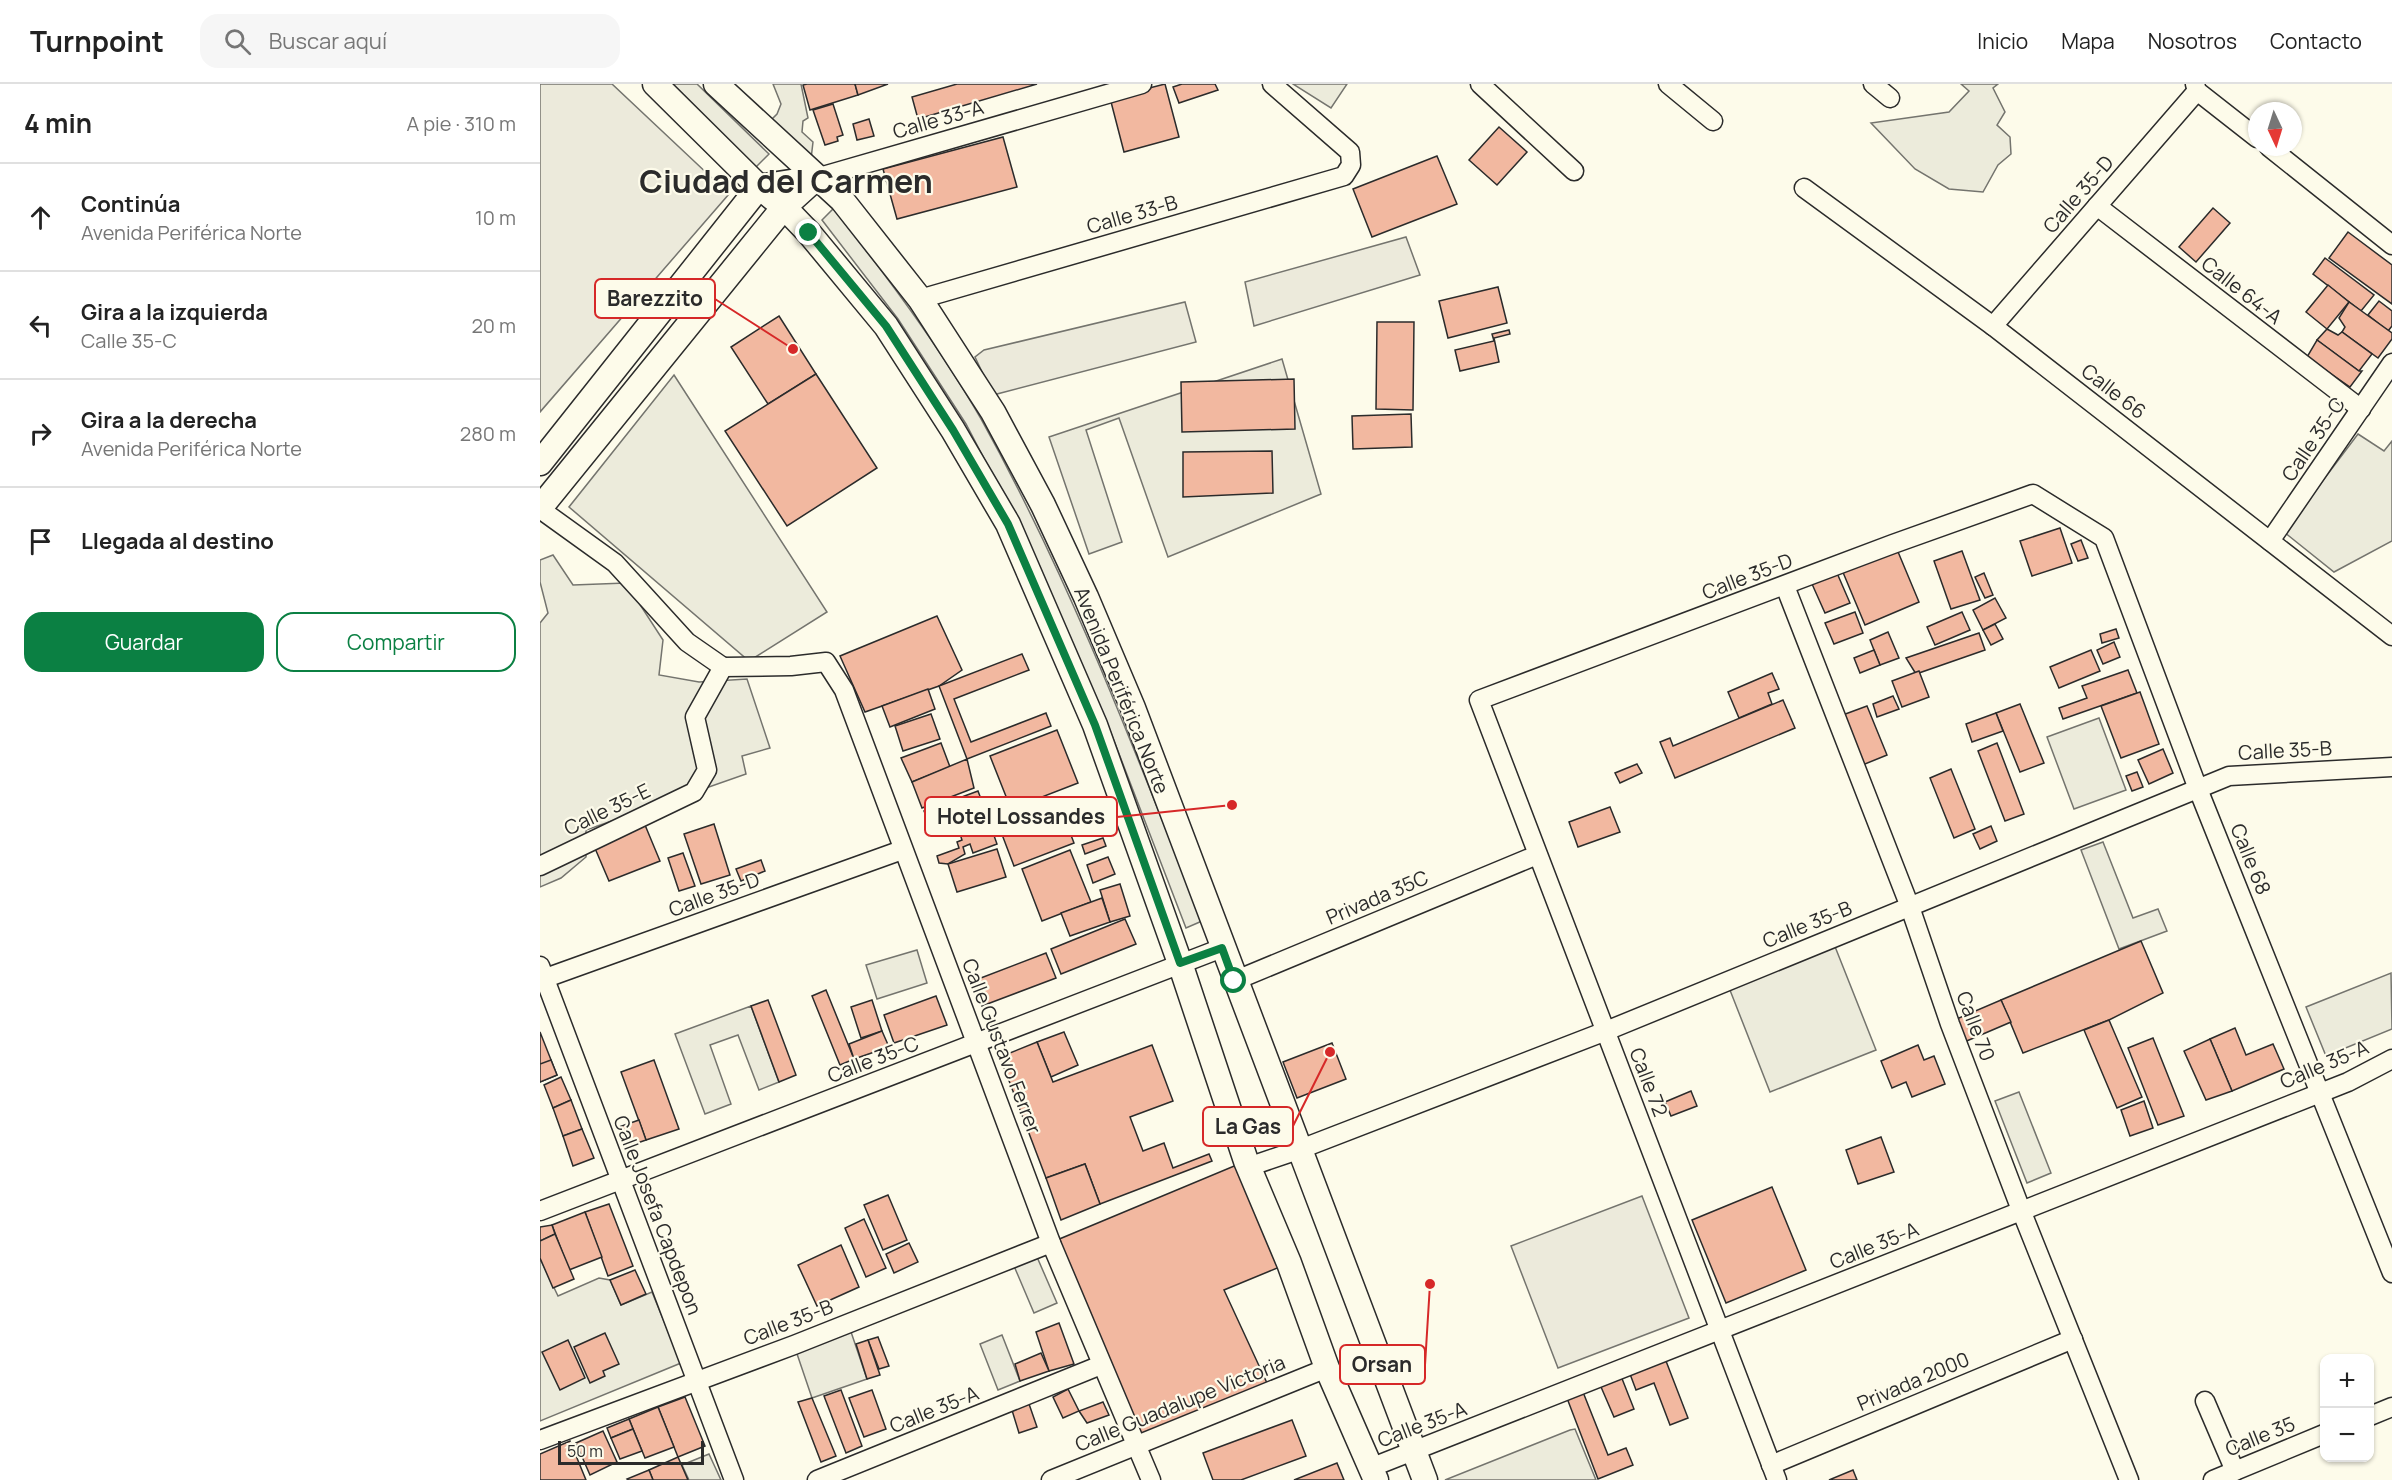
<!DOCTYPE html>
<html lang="es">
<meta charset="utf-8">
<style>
:root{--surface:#fff;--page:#f6f6f6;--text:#222;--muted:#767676;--line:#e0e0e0;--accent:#0b8043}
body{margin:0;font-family:Manrope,sans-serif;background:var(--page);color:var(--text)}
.controls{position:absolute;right:18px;bottom:18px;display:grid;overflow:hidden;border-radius:12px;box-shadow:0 2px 4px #0004}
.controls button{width:54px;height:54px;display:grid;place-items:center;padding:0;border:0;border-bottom:2px solid var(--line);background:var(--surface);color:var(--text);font:30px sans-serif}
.compass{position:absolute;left:1708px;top:18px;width:54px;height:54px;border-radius:50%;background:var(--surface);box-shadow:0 2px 4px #0004;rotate:176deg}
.scale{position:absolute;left:18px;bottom:15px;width:146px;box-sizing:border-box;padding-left:6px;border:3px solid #2b2b2b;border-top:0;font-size:16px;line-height:21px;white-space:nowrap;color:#2b2b2b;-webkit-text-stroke:4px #fdfbea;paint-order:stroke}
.stop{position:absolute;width:18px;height:18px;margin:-14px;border:4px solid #0b8043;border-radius:50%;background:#fff}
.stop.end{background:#0b8043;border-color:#fff;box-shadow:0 2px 6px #0008}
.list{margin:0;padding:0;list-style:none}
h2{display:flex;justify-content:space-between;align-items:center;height:78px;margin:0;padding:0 24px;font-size:26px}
h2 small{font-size:20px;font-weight:400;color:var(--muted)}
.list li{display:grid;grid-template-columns:39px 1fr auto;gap:18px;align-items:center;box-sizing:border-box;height:108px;padding:0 24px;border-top:2px solid var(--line)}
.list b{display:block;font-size:22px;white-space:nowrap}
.list p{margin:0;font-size:20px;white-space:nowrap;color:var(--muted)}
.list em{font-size:20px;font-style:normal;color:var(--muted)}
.actions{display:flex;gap:12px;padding:18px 24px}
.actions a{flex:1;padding:14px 0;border:2px solid var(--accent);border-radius:18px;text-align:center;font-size:21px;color:var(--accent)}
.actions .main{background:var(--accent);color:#fff}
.icon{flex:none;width:33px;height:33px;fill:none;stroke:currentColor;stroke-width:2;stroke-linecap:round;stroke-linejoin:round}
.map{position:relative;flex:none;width:1852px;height:1396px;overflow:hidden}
header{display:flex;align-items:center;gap:36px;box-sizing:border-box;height:84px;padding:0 30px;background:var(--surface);border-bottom:2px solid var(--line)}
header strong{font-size:28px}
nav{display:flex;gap:33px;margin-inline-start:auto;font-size:21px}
.search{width:420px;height:54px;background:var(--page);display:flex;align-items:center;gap:15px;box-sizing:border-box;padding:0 21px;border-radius:18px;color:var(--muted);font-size:22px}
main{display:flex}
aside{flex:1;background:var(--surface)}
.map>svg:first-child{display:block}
.green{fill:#ecebdb;stroke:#74746e;stroke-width:1.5}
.parking{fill:#eceadb;stroke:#74746e;stroke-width:1.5}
.building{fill:#f2b8a0;stroke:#2b2b2b;stroke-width:1.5}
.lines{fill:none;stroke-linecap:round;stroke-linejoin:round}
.street-casing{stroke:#2b2b2b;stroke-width:21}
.secondary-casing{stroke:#2b2b2b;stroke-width:27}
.street{stroke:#fdfbea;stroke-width:18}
.secondary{stroke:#fdfbea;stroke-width:24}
.route{stroke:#0b8043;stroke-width:8}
.labels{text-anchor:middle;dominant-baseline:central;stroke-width:4.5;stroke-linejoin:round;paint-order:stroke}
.street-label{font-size:20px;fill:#2b2b2b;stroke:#fdfbea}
.town-label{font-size:32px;font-weight:bold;fill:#2b2b2b;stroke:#fdfbea}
.leader{fill:none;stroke:#d62828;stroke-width:2}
.callout-dot{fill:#d62828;stroke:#fdfbea;stroke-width:2}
.callout{fill:#fdfbea;stroke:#d62828;stroke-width:2}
.callout-label{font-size:21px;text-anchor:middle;font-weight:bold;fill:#2b2b2b}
</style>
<header>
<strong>Turnpoint</strong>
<div class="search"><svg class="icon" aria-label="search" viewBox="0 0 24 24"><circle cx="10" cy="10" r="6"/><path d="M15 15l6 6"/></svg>Buscar aquí</div>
<nav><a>Inicio</a><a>Mapa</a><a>Nosotros</a><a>Contacto</a></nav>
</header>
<main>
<aside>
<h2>4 min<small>A pie · 310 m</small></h2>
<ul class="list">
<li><svg class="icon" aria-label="ahead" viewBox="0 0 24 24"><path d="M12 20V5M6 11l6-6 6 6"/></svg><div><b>Continúa</b><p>Avenida Periférica Norte</p></div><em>10 m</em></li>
<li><svg class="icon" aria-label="left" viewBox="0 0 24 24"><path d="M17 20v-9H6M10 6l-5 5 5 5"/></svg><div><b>Gira a la izquierda</b><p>Calle 35-C</p></div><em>20 m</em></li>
<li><svg class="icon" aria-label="right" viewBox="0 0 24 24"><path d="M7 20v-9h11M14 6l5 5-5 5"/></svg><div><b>Gira a la derecha</b><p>Avenida Periférica Norte</p></div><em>280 m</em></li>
<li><svg class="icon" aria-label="arrive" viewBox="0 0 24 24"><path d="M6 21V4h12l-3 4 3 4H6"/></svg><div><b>Llegada al destino</b></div></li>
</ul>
<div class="actions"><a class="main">Guardar</a><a>Compartir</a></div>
</aside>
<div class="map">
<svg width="1852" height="1396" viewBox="0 0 1852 1396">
<rect width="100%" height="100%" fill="#fdfbea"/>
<!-- green -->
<g class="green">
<path d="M130 0H157L229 70 216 83Z"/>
<path d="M233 0H261L268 34 263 37 262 48 273 58 271 75 229 38 237 30 241 20Z"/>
<path d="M753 0H807L791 24Z"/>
<path d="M1421 0H1458L1453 4 1465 28 1457 41 1470 53 1471 70 1458 81 1443 108 1409 105 1375 85 1331 39 1409 28 1429 7Z"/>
<path d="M294 124C346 192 398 260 441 335 530 495 595 667 662 837L646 844 566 636 476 436 426 340 358 235 282 136Z"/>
<path d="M742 275 781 410 628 473 579 334 546 346 582 458 549 470 509 353Z"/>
<path d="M134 291 287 528 209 577 29 423Z"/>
<path d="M1818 350 1844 367 1852 357V457L1794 488 1744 448Z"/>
<path d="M13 471 33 501 86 499 123 556 119 591 159 598 207 595 230 664 202 672 206 690 46 746V773L21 794 0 803V539L8 529 0 498V476Z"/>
<path d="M1559 634 1586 706 1534 725 1507 653Z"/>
<path d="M1563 758 1593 834 1618 825 1627 847 1579 865 1541 766Z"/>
<path d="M1292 855 1336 966 1230 1008 1186 896Z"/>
<path d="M377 866 387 899 337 915 326 881Z"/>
<path d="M1851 889 1852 945 1786 972 1766 923Z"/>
<path d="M211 922 239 998 219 1006 198 951 170 961 191 1020 165 1030 135 950Z"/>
<path d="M1479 1008 1511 1089 1487 1099 1455 1017Z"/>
<path d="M497 1173 517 1219 494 1229 474 1182Z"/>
<path d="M0 1174 18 1212 59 1194 70 1196 81 1221 112 1208 141 1279 0 1337Z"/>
<path d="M309 1242 327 1295 272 1314 254 1261Z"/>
<path d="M462 1251 480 1297 458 1306 440 1260Z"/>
<path d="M1035 1345 1056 1396H905L1030 1346Z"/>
<path d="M169 1370 181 1396H149L142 1381Z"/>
</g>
<!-- parking -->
<g class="parking">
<path d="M0 0H72L189 110 0 328Z"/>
<path d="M866 153 880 191 714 242 705 198Z"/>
<path d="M645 218 656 258 453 311 435 273 444 266Z"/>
<path d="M1102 1112 1149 1234 1018 1284 971 1162Z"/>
</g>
<!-- building -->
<g class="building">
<path d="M267 0H315L318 11 270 26 263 1Z"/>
<path d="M315 0H348L318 11Z"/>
<path d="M417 0H497L378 35 372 13Z"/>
<path d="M625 0 639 53 584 68 570 14Z"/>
<path d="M642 0H675L678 6 639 19 633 3Z"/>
<path d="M293 20 303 51 297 53 298 57 285 61 273 26Z"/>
<path d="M329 35 334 52 317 56 313 40Z"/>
<path d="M959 43 987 68 957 101 929 76Z"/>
<path d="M463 53 477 103 357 135 343 85Z"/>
<path d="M897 72 917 120 832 153 813 105Z"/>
<path d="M1673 124 1690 139 1656 178 1639 163Z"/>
<path d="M1808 148 1852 181V220L1789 174Z"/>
<path d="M1785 174 1834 211 1821 227 1773 190Z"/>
<path d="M1788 201 1809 218 1787 245 1766 228Z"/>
<path d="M958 203 967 239 908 254 899 217Z"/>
<path d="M1839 217 1852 227V242L1848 247 1828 231Z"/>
<path d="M1809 218 1852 249V255L1838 274 1802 248 1805 243 1799 234Z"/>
<path d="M239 232 276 290 228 320 191 263Z"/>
<path d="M837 238H874L873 326 836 325Z"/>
<path d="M1787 245 1798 251 1802 248 1832 270 1819 287 1777 256Z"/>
<path d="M969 246 970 250 954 254 959 278 920 287 915 266 954 257 952 250Z"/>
<path d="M1777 256 1819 287H1822L1810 303 1767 273Z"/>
<path d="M276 290 337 384 247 442 185 347Z"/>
<path d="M754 295 755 345 642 348 641 298Z"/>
<path d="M871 330 872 363 813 365 812 332Z"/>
<path d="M732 367 733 409 643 413V368Z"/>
<path d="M1520 444 1532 479 1492 492 1480 457Z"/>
<path d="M1541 456 1548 474 1538 477 1531 460Z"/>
<path d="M1356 463 1379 518 1325 541 1302 486Z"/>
<path d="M1422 467 1440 516 1411 525 1394 477Z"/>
<path d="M1297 489 1310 519 1285 529 1272 500Z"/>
<path d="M1444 489 1453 511 1445 514 1435 493Z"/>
<path d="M1455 514 1466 534 1443 546 1433 526Z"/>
<path d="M1315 528 1323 549 1294 560 1285 539Z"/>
<path d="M1422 528 1430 546 1395 561 1387 543Z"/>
<path d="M397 532 422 586 399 602 325 628 300 572Z"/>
<path d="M1455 540 1463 555 1451 561 1443 546Z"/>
<path d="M1576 545 1579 554 1562 559 1560 550Z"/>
<path d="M1348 548 1359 574 1340 581 1330 556Z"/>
<path d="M1439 549 1445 566 1376 590 1366 574Z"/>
<path d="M1574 558 1580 573 1563 580 1557 566Z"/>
<path d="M1334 566 1340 581 1320 589 1314 574Z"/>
<path d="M1551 566 1560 587 1519 604 1510 583Z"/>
<path d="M482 570 489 586 414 615 431 658 506 629 511 642 427 675 399 602Z"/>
<path d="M1588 586 1597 609 1523 635 1519 624 1547 614 1542 602Z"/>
<path d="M1379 587 1389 613 1362 623 1352 597Z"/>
<path d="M1232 589 1239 605 1228 609 1232 620 1199 634 1188 608Z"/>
<path d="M388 605 395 625 350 643 342 622Z"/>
<path d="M1600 608 1619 660 1581 674 1561 622Z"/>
<path d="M1353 612 1359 625 1337 633 1333 620Z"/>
<path d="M1243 616 1255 644 1135 694 1120 658 1130 654 1133 662Z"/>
<path d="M1480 620 1504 679 1480 688 1456 629Z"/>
<path d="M1327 622 1347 671 1320 682 1300 632Z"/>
<path d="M1456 629 1463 647 1432 658 1426 640Z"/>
<path d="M391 630 400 655 363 667 355 642Z"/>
<path d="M517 646 538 699 471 725 450 672Z"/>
<path d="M401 659 410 683 372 698 361 674Z"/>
<path d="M1457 659 1484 730 1465 737 1438 667Z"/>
<path d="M1623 665 1633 689 1609 700 1598 676Z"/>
<path d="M427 675 434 704 382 724 372 698Z"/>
<path d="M1097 680 1102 689 1080 699 1075 689Z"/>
<path d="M1411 685 1435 745 1414 754 1390 694Z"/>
<path d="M1597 688 1603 703 1592 707 1586 692Z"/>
<path d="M438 707 447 731 394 751 384 727Z"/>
<path d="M518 717 534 759 474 782 458 740Z"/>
<path d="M1070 723 1080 748 1038 763 1029 738Z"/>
<path d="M443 739 446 748 452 746 457 760 433 769 430 760 423 763 425 770 408 780 399 779 397 772 419 764 417 758 422 756 419 747Z"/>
<path d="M174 740 190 791 161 800 144 750Z"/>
<path d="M105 741 120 777 69 797 54 762Z"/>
<path d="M1451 742 1457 757 1440 765 1433 750Z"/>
<path d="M563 754 566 762 545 770 542 761Z"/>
<path d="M457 765 466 793 417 808 408 780Z"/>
<path d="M530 766 551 818 502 837 482 785Z"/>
<path d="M143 769 155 802 139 807 128 774Z"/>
<path d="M568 773 575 790 553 799 547 781Z"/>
<path d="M221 776 225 787 201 797 196 785Z"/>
<path d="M580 800 590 832 570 838 560 806Z"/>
<path d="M562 814 570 838 530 852 521 829Z"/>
<path d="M585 835 596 860 521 890 511 865Z"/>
<path d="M1601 857 1623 909 1569 936 1483 969 1461 916Z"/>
<path d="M506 869 516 894 442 922 433 897Z"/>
<path d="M286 906 314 975 300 981 272 912Z"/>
<path d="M396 912 407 941 354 959 344 931Z"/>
<path d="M228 916 256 991 239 998 211 922Z"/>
<path d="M332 916 342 947 321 954 311 923Z"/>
<path d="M1461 916 1471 938 1422 959 1412 937Z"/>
<path d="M1569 936 1602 1013 1577 1024 1544 946Z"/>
<path d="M1695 944 1706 971 1733 960 1744 985 1692 1007 1670 955Z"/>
<path d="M342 947 349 963 314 975 309 960Z"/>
<path d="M0 948 17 991 0 998Z"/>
<path d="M524 948 538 981 511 993 497 958Z"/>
<path d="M1613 954 1644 1032 1618 1041 1588 964Z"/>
<path d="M1670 955 1692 1007 1666 1016 1644 967Z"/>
<path d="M497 958 513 998 612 961 633 1017 590 1033 603 1067 624 1059 633 1084 669 1070 672 1077 560 1120 545 1080 506 1094 460 973Z"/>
<path d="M792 959 806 995 757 1014 743 978Z"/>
<path d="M1378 961 1384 976 1394 972 1405 1000 1372 1013 1366 998 1352 1004 1341 977Z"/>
<path d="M11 976 17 991 0 998V980Z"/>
<path d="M114 976 139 1045 106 1056 81 988Z"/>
<path d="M21 993 31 1016 13 1024 4 1001Z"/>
<path d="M1151 1007 1157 1022 1131 1032 1125 1018Z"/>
<path d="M31 1016 42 1045 23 1052 13 1024Z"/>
<path d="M1604 1017 1613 1044 1590 1052 1581 1026Z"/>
<path d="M99 1036 106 1056 86 1063 79 1043Z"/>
<path d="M42 1045 54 1074 33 1082 23 1052Z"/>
<path d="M1341 1053 1354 1088 1318 1100 1306 1066Z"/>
<path d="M545 1080 560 1120 521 1136 506 1094Z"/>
<path d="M699 1080 742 1182 684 1206 727 1299 597 1353 517 1156Z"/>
<path d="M1232 1103 1266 1186 1186 1219 1152 1136Z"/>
<path d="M348 1111 367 1156 343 1166 324 1121Z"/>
<path d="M69 1120 93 1182 68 1192 45 1128Z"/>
<path d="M45 1128 62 1173 29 1186 12 1141Z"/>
<path d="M324 1135 346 1184 326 1193 305 1144Z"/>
<path d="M12 1141 15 1150 0 1157V1143Z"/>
<path d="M15 1150 34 1195 13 1204 0 1174V1157Z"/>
<path d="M369 1159 378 1178 354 1189 346 1170Z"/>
<path d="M301 1161 319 1203 277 1222 258 1181Z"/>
<path d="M95 1186 106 1210 81 1221 70 1196Z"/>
<path d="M519 1239 534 1280 509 1287 496 1248Z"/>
<path d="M65 1249 79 1280 63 1287 65 1292 50 1299 34 1263Z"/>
<path d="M338 1253 349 1282 339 1285 328 1256Z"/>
<path d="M28 1256 45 1294 20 1306 2 1268Z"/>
<path d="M328 1256 340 1291 327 1295 316 1260Z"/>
<path d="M501 1269 509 1287 480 1297 475 1280Z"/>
<path d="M1126 1277 1148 1334 1130 1341 1114 1299 1096 1306 1090 1290Z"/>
<path d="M1079 1287 1094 1325 1074 1333 1058 1296Z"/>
<path d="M1041 1303 1068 1371 1086 1364 1093 1381 1058 1395 1025 1309Z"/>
<path d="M528 1305 539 1327 523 1334 513 1313Z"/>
<path d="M301 1306 322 1362 306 1369 284 1312Z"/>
<path d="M332 1306 346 1345 324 1353 309 1314Z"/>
<path d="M145 1313 165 1362 138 1373 118 1323Z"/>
<path d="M272 1314 296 1372 281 1378 258 1318Z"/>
<path d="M488 1317 497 1343 479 1349 471 1323Z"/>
<path d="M563 1318 569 1331 547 1339 539 1327Z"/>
<path d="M118 1323 134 1363 105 1374 89 1335Z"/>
<path d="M89 1335 93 1345 71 1354 67 1344Z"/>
<path d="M752 1336 766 1372 701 1396H673L663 1369Z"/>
<path d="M93 1345 102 1367 80 1375 71 1354Z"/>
<path d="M63 1347 77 1378 50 1391 36 1359Z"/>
<path d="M30 1357 46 1396H0V1370Z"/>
<path d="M138 1373 148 1396H113L109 1386Z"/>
<path d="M797 1379 804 1396H754Z"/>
<path d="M109 1386 113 1396H88L87 1395Z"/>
<path d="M1313 1386 1317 1396H1289Z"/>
</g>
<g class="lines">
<defs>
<g id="street">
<path d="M940 0 1034 87"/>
<path d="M1128 0 1173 37"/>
<path d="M1333 0 1350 14"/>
<path d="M1655 0 1657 7 1717 54"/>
<path d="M1729 63 1852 161"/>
<path d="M276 94 602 0"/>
<path d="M1264 104 1453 242 1852 552"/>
<path d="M1557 122 1821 325"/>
<path d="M380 215 804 92 811 81 810 68 732 0"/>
<path d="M1453 242 1657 7"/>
<path d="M0 425 75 479 147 558 183 583"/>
<path d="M1730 457 1852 279"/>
<path d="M1245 502 1370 823 1410 940 1481 1126 1589 1396"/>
<path d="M183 583 251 582 286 578 304 606 511 1159 611 1396"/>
<path d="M0 782 154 708 167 686 155 633 183 583"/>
<path d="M0 882 194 1396"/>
<path d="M0 896 362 766"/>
<path d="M694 897 997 771"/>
<path d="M708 1083 758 1066 1066 947 1689 692 1852 683"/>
<path d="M0 1127 682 864"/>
<path d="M1665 1317 1695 1387"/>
<path d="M1830 1332 1852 1323"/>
<path d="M0 1356 254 1261 511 1159"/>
<path d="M1231 1381 1533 1255"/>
<path d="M830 1384 1808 998 1852 975"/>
<path d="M277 1396 561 1281"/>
<path d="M511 1396 787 1284"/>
<path d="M1237 1396 939 616 1353 460 1493 410 1564 454 1658 705 1852 1189"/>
<path d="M1673 1396 1784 1350"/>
</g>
<g id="secondary">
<path d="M115 0 219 103 244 123 269 149 346 242 413 346 468 440 555 641 640 879 706 1077 749 1179 787 1284 836 1396"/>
<path d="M176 0 302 116 380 215 453 328 503 421 546 513 593 624 885 1396"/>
<path d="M0 379 219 103 276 94"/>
<path d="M0 424 244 123 276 94"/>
</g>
</defs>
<!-- street casing -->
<use href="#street" class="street-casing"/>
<!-- secondary casing -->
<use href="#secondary" class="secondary-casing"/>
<!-- street -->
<use href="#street" class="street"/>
<!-- secondary -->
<use href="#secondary" class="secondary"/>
</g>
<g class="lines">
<!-- route -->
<path class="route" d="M269 149 346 242 413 346 468 440 555 641 640 879 682 864 694 897"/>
</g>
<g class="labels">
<!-- street labels -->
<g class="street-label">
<text transform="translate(398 35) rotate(-16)">Calle 33-A</text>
<text transform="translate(1538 110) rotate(-49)">Calle 35-D</text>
<text transform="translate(592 130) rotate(-16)">Calle 33-B</text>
<text transform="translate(1702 206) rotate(38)">Calle 64-A</text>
<text transform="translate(1574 307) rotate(38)">Calle 66</text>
<text transform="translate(1773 355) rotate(-56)">Calle 35-C</text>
<text transform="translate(1207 492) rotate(-21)">Calle 35-D</text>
<text transform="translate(582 606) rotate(68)">Avenida Periférica Norte</text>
<text transform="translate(1745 666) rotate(-3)">Calle 35-B</text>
<text transform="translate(67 725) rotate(-26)">Calle 35-E</text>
<text transform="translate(1711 775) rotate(68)">Calle 68</text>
<text transform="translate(174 810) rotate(-20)">Calle 35-D</text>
<text transform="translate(837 813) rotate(-23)">Privada 35C</text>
<text transform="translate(1267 840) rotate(-22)">Calle 35-B</text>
<text transform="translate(1436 942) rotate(69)">Calle 70</text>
<text transform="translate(462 962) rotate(69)">Calle Gustavo Ferrer</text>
<text transform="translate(333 975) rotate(-21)">Calle 35-C</text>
<text transform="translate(1784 980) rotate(-23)">Calle 35-A</text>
<text transform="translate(1109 998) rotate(69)">Calle 72</text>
<text transform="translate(118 1131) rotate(69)">Calle Josefa Capdepon</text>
<text transform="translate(1334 1161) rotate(-22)">Calle 35-A</text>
<text transform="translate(248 1238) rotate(-21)">Calle 35-B</text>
<text transform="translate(1373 1297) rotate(-23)">Privada 2000</text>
<text transform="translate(640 1319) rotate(-22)">Calle Guadalupe Victoria</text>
<text transform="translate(394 1325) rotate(-22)">Calle 35-A</text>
<text transform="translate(882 1340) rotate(-21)">Calle 35-A</text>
<text transform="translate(1720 1352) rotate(-22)">Calle 35</text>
</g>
<!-- town labels -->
<g class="town-label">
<text x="246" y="97">Ciudad del Carmen</text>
</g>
</g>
<!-- callouts -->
<path class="leader" d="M253 265L175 215M692 721L577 733M790 968L753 1042M890 1200L885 1281"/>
<g class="callout-dot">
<circle cx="253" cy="265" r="6"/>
<circle cx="692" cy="721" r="6"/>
<circle cx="790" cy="968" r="6"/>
<circle cx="890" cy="1200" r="6"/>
</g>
<g class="callout">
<rect x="55" y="195" width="120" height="39" rx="6"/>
<rect x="385" y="713" width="192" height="39" rx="6"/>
<rect x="663" y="1023" width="90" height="39" rx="6"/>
<rect x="800" y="1261" width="85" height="39" rx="6"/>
</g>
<g class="callout-label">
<text x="115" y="222">Barezzito</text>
<text x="481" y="740">Hotel Lossandes</text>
<text x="708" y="1050">La Gas</text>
<text x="842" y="1288">Orsan</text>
</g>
</svg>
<div class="controls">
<button>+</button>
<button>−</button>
</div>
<svg class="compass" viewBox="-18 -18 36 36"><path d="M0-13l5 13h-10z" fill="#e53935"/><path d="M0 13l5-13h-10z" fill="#767676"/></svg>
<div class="scale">50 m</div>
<div class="stop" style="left:694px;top:897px"></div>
<div class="stop end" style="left:269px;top:149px"></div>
</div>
</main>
